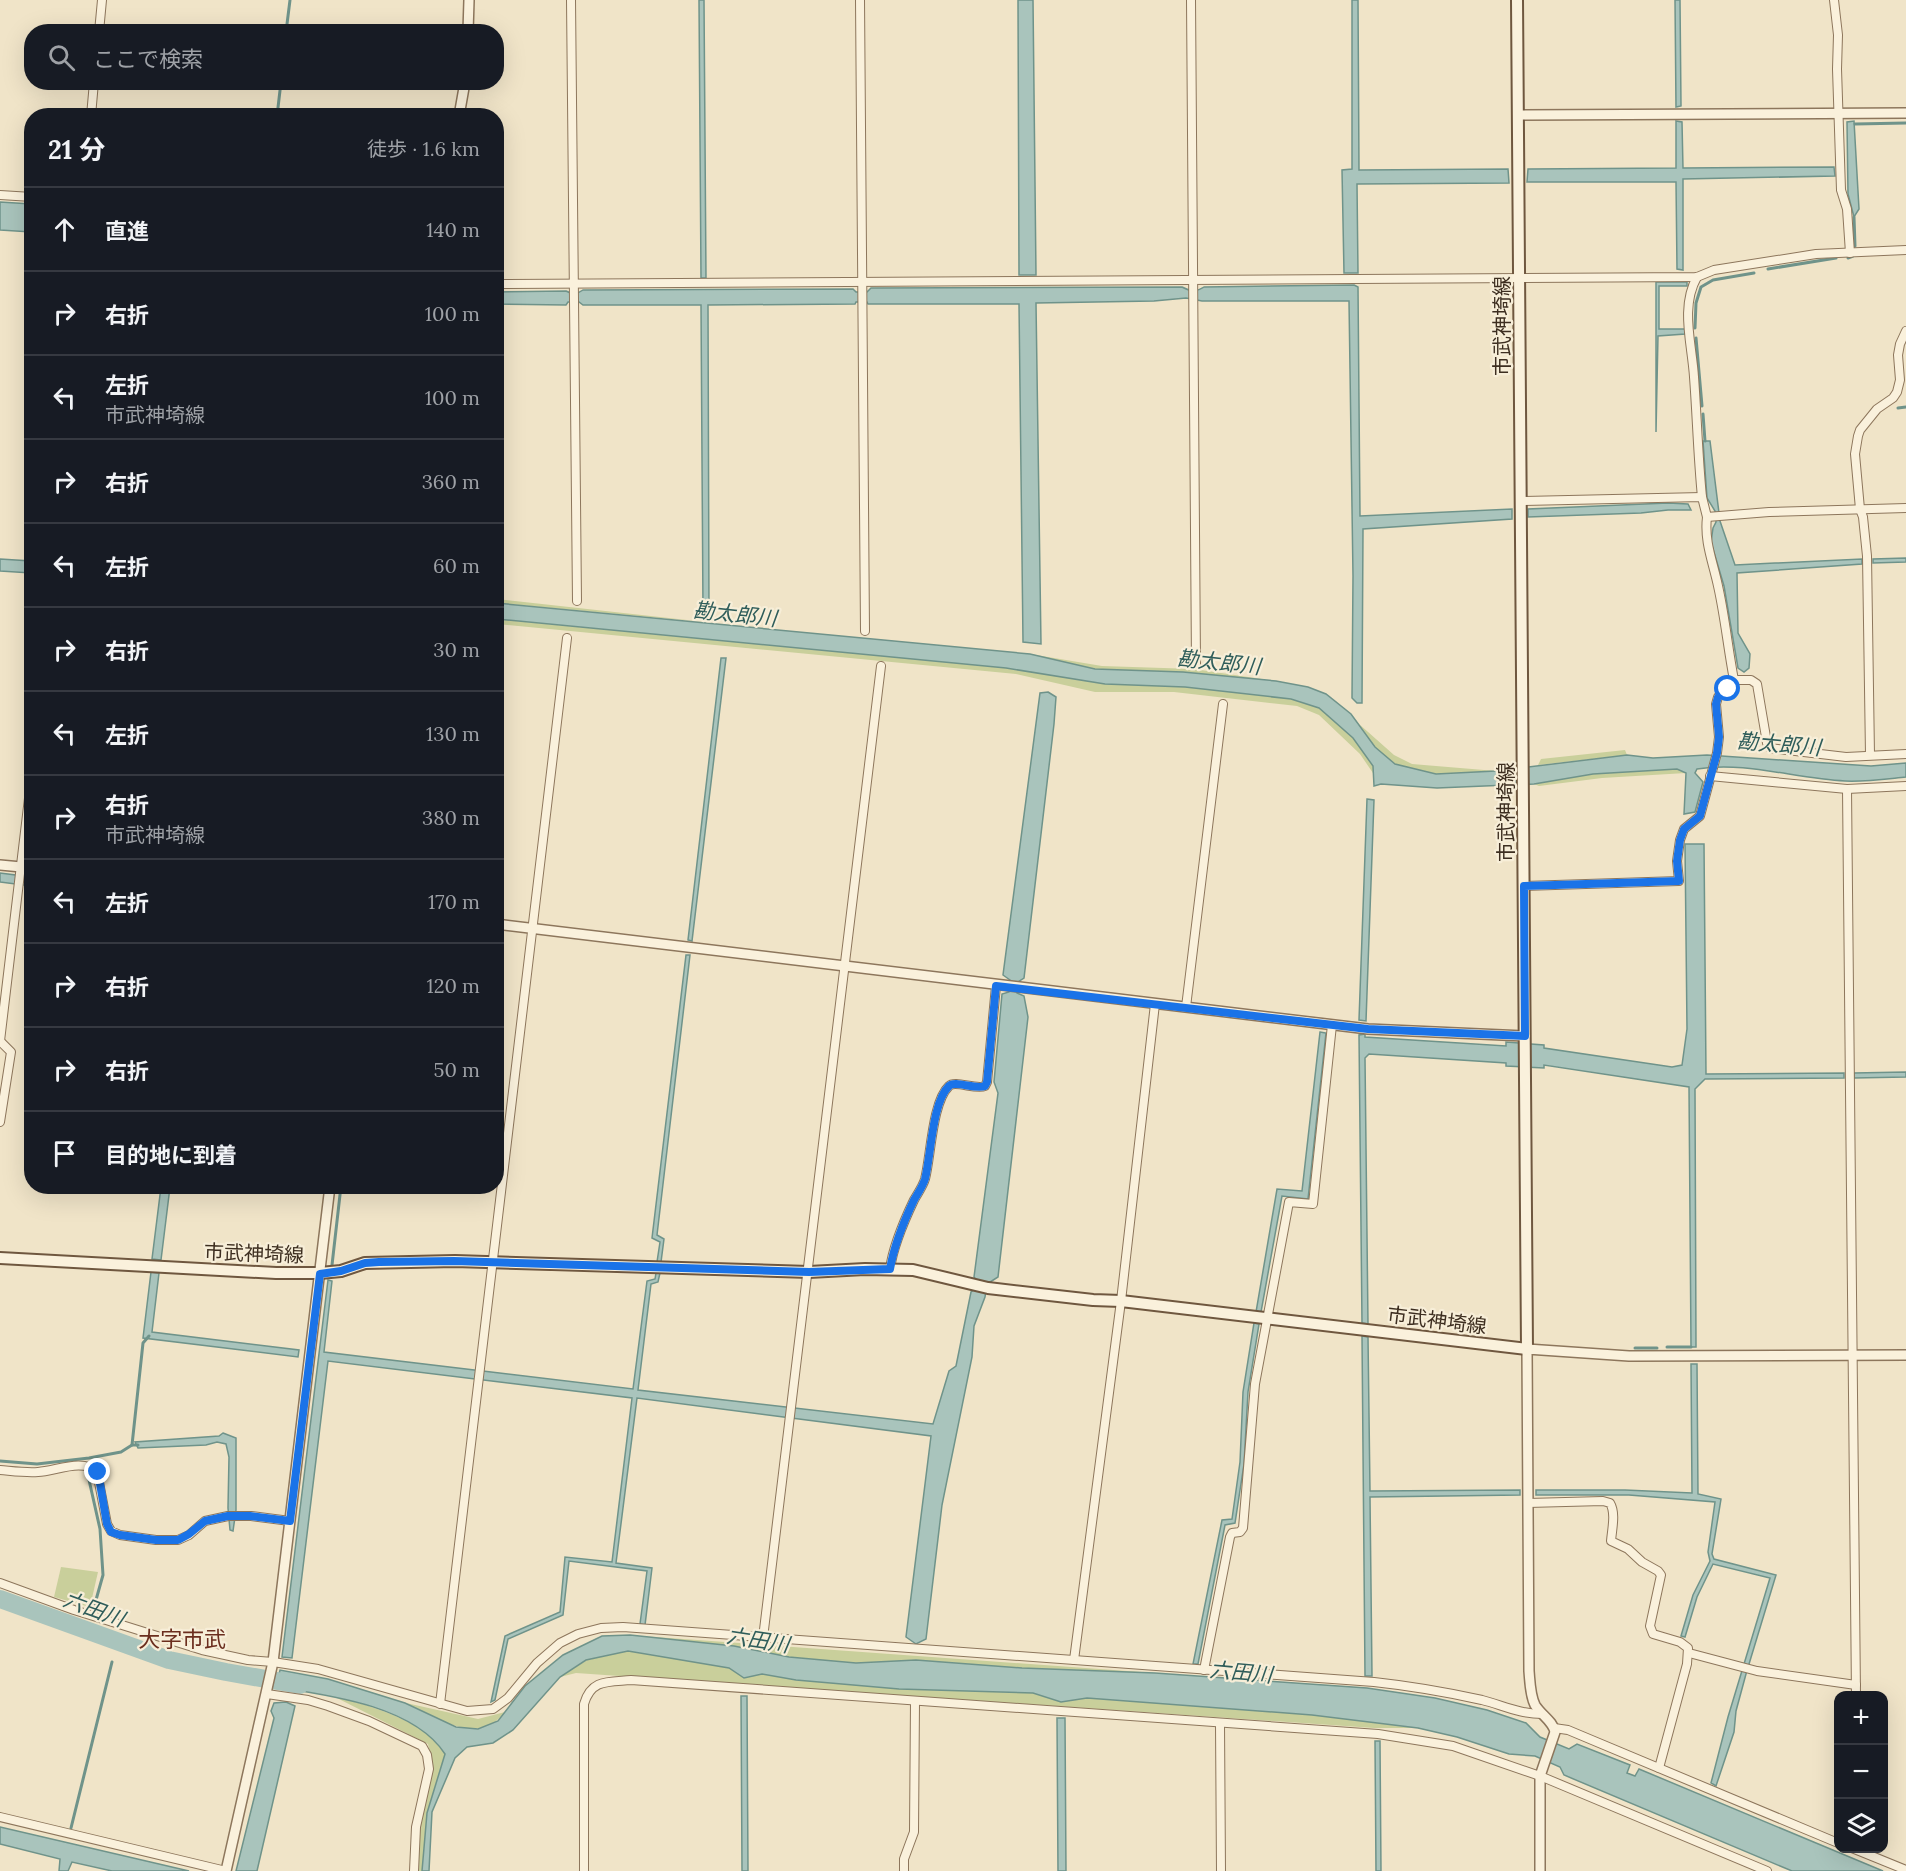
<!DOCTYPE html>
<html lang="ja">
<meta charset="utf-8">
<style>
:root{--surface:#171b24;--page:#20242c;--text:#f1f3f6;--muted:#9ea1a6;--line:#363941}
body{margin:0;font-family:Lora,"Noto Sans JP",serif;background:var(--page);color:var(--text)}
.controls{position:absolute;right:18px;bottom:18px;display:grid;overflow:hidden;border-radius:12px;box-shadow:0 6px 24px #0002}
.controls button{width:54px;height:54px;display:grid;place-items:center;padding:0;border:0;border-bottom:2px solid var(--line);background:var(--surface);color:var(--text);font:30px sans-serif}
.stop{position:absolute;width:18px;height:18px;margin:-14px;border:4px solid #1a73e8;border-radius:50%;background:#fff}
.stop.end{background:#1a73e8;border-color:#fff;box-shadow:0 2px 6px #0008}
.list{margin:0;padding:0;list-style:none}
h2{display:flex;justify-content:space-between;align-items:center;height:78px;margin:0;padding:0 24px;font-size:26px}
h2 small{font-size:20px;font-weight:400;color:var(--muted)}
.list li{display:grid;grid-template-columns:39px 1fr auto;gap:18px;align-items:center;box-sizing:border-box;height:84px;padding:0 24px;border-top:2px solid var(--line)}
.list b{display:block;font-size:22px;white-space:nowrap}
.list p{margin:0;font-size:20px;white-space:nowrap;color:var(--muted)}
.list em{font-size:20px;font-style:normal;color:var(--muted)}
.icon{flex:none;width:33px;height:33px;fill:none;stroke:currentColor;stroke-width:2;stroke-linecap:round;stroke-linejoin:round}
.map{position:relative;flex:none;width:1906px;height:1871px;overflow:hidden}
.search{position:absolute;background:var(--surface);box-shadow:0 6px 24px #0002;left:24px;top:24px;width:480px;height:66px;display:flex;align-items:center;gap:15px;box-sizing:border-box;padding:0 21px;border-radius:24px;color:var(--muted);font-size:22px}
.panel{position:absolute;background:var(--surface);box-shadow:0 6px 24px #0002;left:24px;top:108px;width:480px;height:1086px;border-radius:24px}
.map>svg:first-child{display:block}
.green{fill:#c9cf9b}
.water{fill:#a9c4bc;stroke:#6f938a;stroke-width:1.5}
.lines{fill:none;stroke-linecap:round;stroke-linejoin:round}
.stream{stroke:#6f938a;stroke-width:3}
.river{stroke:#a9c4bc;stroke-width:18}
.minor-casing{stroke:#8d765c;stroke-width:10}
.tertiary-casing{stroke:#8d765c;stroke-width:12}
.secondary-casing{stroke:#6f573f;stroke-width:14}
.minor{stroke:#faf1dc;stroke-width:8}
.tertiary{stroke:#faf1dc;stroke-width:9}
.secondary{stroke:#faf1dc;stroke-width:10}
.route{stroke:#1a73e8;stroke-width:8}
.labels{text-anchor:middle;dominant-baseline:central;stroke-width:4.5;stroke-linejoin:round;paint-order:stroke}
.street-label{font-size:20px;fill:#3d2e20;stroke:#f7eed8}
.water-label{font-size:21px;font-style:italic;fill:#2f5d5a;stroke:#f7eed8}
.quarter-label{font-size:22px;fill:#6b2e1e;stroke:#f7eed8}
</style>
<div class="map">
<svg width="1906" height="1871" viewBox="0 0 1906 1871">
<rect width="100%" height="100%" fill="#f0e4c8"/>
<!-- green -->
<g class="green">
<path d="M497 599 705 622 497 603Z"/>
<path d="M496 619 1006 668 1105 684 1185 687 1291 699 1319 708 1353 738 1373 766 1375 776 1360 754 1319 715 1297 706 1174 692H1095L1016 674 497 624Z"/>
<path d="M1030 654 1102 666 1194 669 1276 681 1183 672 1095 669Z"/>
<path d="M1359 724 1394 755 1412 764 1496 771 1436 774 1395 764 1375 747Z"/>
<path d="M1625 750 1627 755 1538 765 1541 759Z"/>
<path d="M1677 769 1686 773 1602 778 1539 786 1534 784 1593 774Z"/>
<path d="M61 1567 98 1572 90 1607 54 1597Z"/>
<path d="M641 1636 1155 1673 1022 1668 916 1660 856 1663 789 1657 734 1646Z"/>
<path d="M628 1651 729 1668 744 1678 762 1674 796 1680 899 1689 1033 1693 1061 1702 1087 1698 1312 1715 1418 1728H1374L576 1673 560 1677 587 1660Z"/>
<path d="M331 1695C370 1707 421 1717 445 1754L427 1813 422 1871H418L419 1830 433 1767 428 1744Z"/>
<path d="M406 1703 478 1719 505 1712C478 1747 435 1717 406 1703Z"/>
</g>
<!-- water -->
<g class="water">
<path d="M699 0H704L706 278H701Z"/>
<path d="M1018 0H1033L1036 275H1019Z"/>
<path d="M1352 0H1358L1359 170 1508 169 1509 183 1357 184 1358 273H1344L1342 170 1352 169Z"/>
<path d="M1675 0H1680L1681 106 1676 107Z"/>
<path d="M1676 121 1682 122 1683 168 1834 167 1835 176 1683 179V270L1677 269 1676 182H1527L1528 169 1676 168Z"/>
<path d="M1854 121 1859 209 1854 217 1848 194 1847 122Z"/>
<path d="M0 202 31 204V232L0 230Z"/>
<path d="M1656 282H1687V286H1659V329H1685V334L1658 336 1656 432Z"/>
<path d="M1354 285 1358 287 1360 516 1512 509V519L1363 529 1362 703H1357L1352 698 1353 576 1349 301H1202L1186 298 1154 301 1036 303 1041 644 1023 642 1019 304H868L867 302H856L855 304 708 305 709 611H703L701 305H583L579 302H568L566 305 497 304 496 292 566 291C571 294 578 294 583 290L853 289 856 292H867L871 288 1182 287C1189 291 1197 292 1204 287Z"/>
<path d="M1703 441H1710L1720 521 1735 565 1862 559V564L1737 573 1738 633 1750 654 1749 668 1744 672 1738 668 1724 586 1711 542 1713 528 1716 522 1715 511 1707 498Z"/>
<path d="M1668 503 1688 504 1691 510H1668L1641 513 1528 517V509Z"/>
<path d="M1906 558V562L1873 563V559Z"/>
<path d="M0 559 31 561V573L0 571Z"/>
<path d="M496 603 1030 654 1095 669 1183 672 1276 681 1308 687 1326 694 1351 714 1375 747 1395 764 1436 774 1496 771 1627 755 1653 758 1707 755 1871 766 1906 763V777C1886 779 1865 782 1845 781 1796 779 1746 761 1697 769L1695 773 1703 782 1695 812 1684 814 1686 773 1677 769 1593 774 1534 784 1437 788 1381 784 1374 786 1373 766 1353 738 1319 708 1291 699 1185 687 1105 684 1006 668 497 619Z"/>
<path d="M721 658H726L692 941 688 940Z"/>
<path d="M1048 692 1056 697 1054 724 1024 978 1018 982 1017 993 1024 996 1028 1017 998 1277 987 1284 985 1297 974 1326 972 1357 942 1505 926 1639 916 1644 906 1637 931 1436 637 1398 616 1563 652 1568 645 1625 640 1624 647 1571 569 1561 563 1615 508 1639 495 1700 491 1702 505 1636 560 1612 565 1557 612 1562 632 1398 328 1361 292 1658 282 1657 328 1280 332 1281 324 1352 633 1389 647 1281 655 1279 656 1273H660L658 1282 651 1284 638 1390 933 1424 949 1371 956 1366 971 1292 975 1289 977 1281 974 1277 998 1093 994 1082 1002 994 1009 992 1010 980 1003 975 1040 693Z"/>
<path d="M1367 799 1374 800 1366 1021 1359 1020Z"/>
<path d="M1685 844H1704L1706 1074 1844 1073V1078L1705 1079 1695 1089 1696 1347H1691L1689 1087 1544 1065V1068L1506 1066V1063L1369 1054 1365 1058 1368 1324 1362 1323 1359 1035 1365 1034V1037L1506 1046V1042L1544 1045V1048L1672 1067 1682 1065 1687 1029Z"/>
<path d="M0 873 31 877V886L0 882Z"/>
<path d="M686 955H690L657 1235 664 1239 661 1262H657L660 1242 652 1238Z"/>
<path d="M1320 1032 1326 1033 1308 1199 1282 1196 1261 1312H1256L1277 1189 1302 1191Z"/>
<path d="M1906 1072V1077L1854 1078V1073Z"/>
<path d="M161 1187H170L161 1260 152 1259Z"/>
<path d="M151 1272 159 1273 152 1332 299 1350 298 1357 143 1338Z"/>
<path d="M1254 1323 1259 1324 1248 1392 1244 1464 1235 1523 1225 1525 1198 1664H1193L1222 1520 1232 1519 1240 1462 1243 1392Z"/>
<path d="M1362 1336 1368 1337 1370 1491 1520 1490V1495L1370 1497 1372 1676H1365Z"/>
<path d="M1691 1364H1697L1698 1494 1721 1499 1712 1554 1714 1559 1776 1575 1746 1674 1736 1711 1734 1732 1716 1786 1711 1783 1728 1717 1770 1578 1713 1564 1697 1597 1685 1637 1681 1636 1693 1595 1710 1561 1708 1552 1715 1502 1629 1495H1536V1490H1625L1692 1493Z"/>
<path d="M223 1433 236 1438V1510L233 1531 230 1530 228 1508 229 1457 226 1444 217 1442 206 1445 138 1448 135 1442 219 1436Z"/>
<path d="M0 1595 23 1603V1611L0 1603Z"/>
<path d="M630 1635 734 1646 789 1657 856 1663 916 1660 1022 1668 1155 1673 1367 1688 1435 1698 1487 1710 1526 1723 1540 1737 1569 1749 1577 1744 1630 1765 1627 1773 1635 1776 1639 1769 1883 1871H1792L1564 1775 1560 1767 1535 1756 1509 1754 1457 1737 1418 1728 1312 1715 1087 1698 1061 1702 1033 1693 899 1689 796 1680 762 1674 744 1678 729 1668 628 1651 586 1660 560 1677 513 1730 493 1743 467 1747 455 1758 432 1812 429 1871H422L427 1813 445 1754C414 1706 329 1695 276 1687L280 1670 328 1679 405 1703 456 1727 478 1729 498 1721 525 1686 563 1655 602 1636Z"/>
<path d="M741 1696H747L748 1871H742Z"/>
<path d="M286 1702 295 1706 257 1871H236L274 1718 271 1711 274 1703Z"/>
<path d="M1057 1718H1065L1066 1871H1058Z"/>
<path d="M1375 1741H1380L1381 1871H1376Z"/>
<path d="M0 1827 189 1871H112L72 1862 68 1871H59L60 1859 0 1844Z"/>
</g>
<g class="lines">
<!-- stream -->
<g class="stream">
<path d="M286 32 290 0"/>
<path d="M277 116 281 82"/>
<path d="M1855 124 1906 123"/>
<path d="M1854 217 1855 246"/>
<path d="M1848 258 1853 256"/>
<path d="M1768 269 1836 258"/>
<path d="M1695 328 1696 303 1701 287 1713 280 1754 273"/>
<path d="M1696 338 1702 406"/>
<path d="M1898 408 1906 407"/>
<path d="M1703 414 1705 441"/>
<path d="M332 1265 341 1186"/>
<path d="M1667 1347H1691"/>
<path d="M1635 1348H1657"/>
<path d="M132 1445 143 1343 149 1336"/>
<path d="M0 1461 37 1464 89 1458 121 1452 132 1445H138"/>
<path d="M87 1471 100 1529 103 1575 94 1607"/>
<path d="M71 1828 112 1662"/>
</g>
<!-- river -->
<path class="river" d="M0 1599 169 1660 226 1672 300 1685"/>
<defs>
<g id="minor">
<path d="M571 0 577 601"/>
<path d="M860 0 865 631"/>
<path d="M1191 0 1196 664"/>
<path d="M1834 0 1838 35 1837 69 1841 190 1847 209 1850 253"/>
<path d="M99 32 102 0"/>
<path d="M91 116 94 82"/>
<path d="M0 195 32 197"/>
<path d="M1697 277C1680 307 1692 344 1694 377 1697 417 1698 457 1702 497"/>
<path d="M496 284 1697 277 1714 270 1816 254 1906 250"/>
<path d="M1521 501 1702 497 1707 517 1769 512 1906 508"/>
<path d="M1734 680H1751L1757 684 1767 743 1770 748 1846 757 1906 754"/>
<path d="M1870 755 1867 556 1863 517 1860 509 1855 454 1858 436 1860 430 1877 409 1893 398 1897 392 1900 380 1898 355 1900 344 1906 331"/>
<path d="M1710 776 1847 789 1906 786"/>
<path d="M1847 789 1856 1696"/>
<path d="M1524 886 1679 881 1677 861 1680 840 1684 829 1700 816 1717 753 1719 737 1716 704 1718 697 1728 689 1734 680C1728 649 1725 617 1718 586 1713 562 1704 542 1707 517"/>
<path d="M1186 1007 1223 704"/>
<path d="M0 1041 32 773"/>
<path d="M0 1122 11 1052 0 1041"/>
<path d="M890 1269C893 1246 904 1221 914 1200 918 1193 923 1186 925 1179 931 1156 932 1102 949 1086 955 1080 976 1090 985 1086L987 1082 996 986"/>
<path d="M0 1470C12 1471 26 1473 38 1472 56 1471 83 1458 97 1472L107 1524 111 1531 120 1535 156 1540H178L189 1535 205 1521 228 1516H251L290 1521"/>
<path d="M1528 1503 1603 1501 1610 1503C1616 1513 1612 1529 1611 1541L1628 1549 1642 1562 1658 1571 1661 1575 1650 1626 1653 1634 1680 1642 1688 1648 1687 1664 1659 1768"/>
<path d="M0 1583 74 1610 202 1650 248 1660 273 1662 318 1669 467 1711 493 1709 508 1698 537 1663 560 1643 578 1634 601 1628 623 1627 1374 1682C1411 1686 1446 1692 1482 1700 1502 1705 1520 1714 1542 1714"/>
<path d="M763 1638 881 666"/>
<path d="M1689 1653 1757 1671 1856 1685"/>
<path d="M1074 1660 1121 1301 1155 1004"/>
<path d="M1204 1670 1230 1537 1232 1533 1240 1532 1243 1528 1255 1384 1289 1202 1313 1204 1332 1025"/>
<path d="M267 1694 308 1700 328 1706 369 1721 422 1746 427 1755 429 1769 416 1827 414 1871"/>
<path d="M440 1704 567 638"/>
<path d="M1220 1724 1221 1871"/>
<path d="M1554 1728 1568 1730 1838 1843"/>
<path d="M0 1817 226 1871"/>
<path d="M1852 1848 1906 1870"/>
<path d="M584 1871V1704C591 1679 608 1682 631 1680L1378 1734 1453 1746 1540 1776 1767 1871"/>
<path d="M904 1871V1859L914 1832 915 1702"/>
</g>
<g id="tertiary">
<path d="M468 32 469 0"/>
<path d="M1518 115 1906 113"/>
<path d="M459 116 465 82"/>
<path d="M0 865 32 868"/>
<path d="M496 924 1368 1029 1525 1036"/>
<path d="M226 1871 273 1662 330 1186"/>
<path d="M1540 1871V1776L1555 1732C1553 1721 1541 1715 1535 1705 1530 1695 1530 1682 1529 1671L1527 1349 1629 1356 1906 1355"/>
</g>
<path id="secondary" d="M0 1258 276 1273H320L341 1271 365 1263 455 1261 809 1272 865 1269 913 1270 988 1288 1093 1300 1121 1301 1527 1349 1517 0"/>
</defs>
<!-- minor casing -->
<use href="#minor" class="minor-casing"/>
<!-- tertiary casing -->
<use href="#tertiary" class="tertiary-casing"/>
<!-- secondary casing -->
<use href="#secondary" class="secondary-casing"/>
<!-- minor -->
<use href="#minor" class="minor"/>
<!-- tertiary -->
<use href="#tertiary" class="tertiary"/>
<!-- secondary -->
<use href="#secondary" class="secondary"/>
</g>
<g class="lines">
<!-- route -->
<path class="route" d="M98 1472 107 1524 111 1532 120 1535 156 1540H178L189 1534 205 1521 228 1516H250L290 1521 320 1274 341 1271 365 1263 379 1262 454 1261 809 1272 890 1269C894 1246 904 1221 914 1200 918 1193 923 1186 925 1179 931 1156 932 1102 949 1086 955 1080 976 1090 985 1086L987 1082 996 986 1368 1029 1525 1036 1524 886 1679 881 1677 861 1680 840 1684 829 1700 816 1717 753 1719 737 1716 704 1718 697 1728 689"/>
</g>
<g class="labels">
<!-- street labels -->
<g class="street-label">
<text transform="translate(1501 326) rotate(-90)">市武神埼線</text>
<text transform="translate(1505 812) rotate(-90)">市武神埼線</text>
<text transform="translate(254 1253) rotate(2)">市武神埼線</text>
<text transform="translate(1437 1320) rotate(7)">市武神埼線</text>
</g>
<!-- water labels -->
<g class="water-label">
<text transform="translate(735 614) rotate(6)">勘太郎川</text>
<text transform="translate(1219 662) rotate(6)">勘太郎川</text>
<text transform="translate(1779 744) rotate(5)">勘太郎川</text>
<text transform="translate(94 1609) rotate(20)">六田川</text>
<text transform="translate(758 1640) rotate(9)">六田川</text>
<text transform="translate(1241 1672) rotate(5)">六田川</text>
</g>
<!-- quarter labels -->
<g class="quarter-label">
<text x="182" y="1639">大字市武</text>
</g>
</g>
</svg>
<div class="controls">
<button>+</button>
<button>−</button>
<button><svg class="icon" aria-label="layers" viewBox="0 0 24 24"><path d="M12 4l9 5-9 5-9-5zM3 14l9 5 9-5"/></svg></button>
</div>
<div class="stop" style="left:1728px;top:689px"></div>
<div class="stop end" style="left:98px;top:1472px"></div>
<div class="search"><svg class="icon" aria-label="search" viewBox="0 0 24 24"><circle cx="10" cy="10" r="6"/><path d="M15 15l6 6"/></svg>ここで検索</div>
<section class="panel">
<h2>21 分<small>徒歩 · 1.6 km</small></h2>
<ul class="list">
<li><svg class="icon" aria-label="ahead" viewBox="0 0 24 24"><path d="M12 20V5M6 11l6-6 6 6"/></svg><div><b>直進</b></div><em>140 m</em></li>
<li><svg class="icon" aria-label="right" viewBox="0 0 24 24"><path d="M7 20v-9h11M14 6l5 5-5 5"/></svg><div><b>右折</b></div><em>100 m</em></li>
<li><svg class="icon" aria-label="left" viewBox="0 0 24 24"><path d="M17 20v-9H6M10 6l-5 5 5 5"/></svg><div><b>左折</b><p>市武神埼線</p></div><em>100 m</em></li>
<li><svg class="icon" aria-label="right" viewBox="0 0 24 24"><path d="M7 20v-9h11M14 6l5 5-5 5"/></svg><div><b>右折</b></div><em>360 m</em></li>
<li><svg class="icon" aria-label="left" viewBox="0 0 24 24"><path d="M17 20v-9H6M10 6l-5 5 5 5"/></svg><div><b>左折</b></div><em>60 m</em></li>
<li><svg class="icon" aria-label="right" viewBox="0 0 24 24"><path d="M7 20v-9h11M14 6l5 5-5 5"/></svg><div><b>右折</b></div><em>30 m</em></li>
<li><svg class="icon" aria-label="left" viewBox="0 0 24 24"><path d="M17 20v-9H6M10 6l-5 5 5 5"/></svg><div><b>左折</b></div><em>130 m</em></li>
<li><svg class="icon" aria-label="right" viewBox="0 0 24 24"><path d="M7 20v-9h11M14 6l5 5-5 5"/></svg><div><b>右折</b><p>市武神埼線</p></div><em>380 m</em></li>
<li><svg class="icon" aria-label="left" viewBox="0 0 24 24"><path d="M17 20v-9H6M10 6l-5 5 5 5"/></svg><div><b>左折</b></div><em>170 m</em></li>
<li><svg class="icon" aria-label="right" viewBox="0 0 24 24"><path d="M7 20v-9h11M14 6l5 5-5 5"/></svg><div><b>右折</b></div><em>120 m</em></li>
<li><svg class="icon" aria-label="right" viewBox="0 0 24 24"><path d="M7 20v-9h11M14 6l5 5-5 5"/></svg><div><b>右折</b></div><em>50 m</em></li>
<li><svg class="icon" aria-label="arrive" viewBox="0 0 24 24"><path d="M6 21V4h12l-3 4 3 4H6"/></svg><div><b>目的地に到着</b></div></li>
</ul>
</section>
</div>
